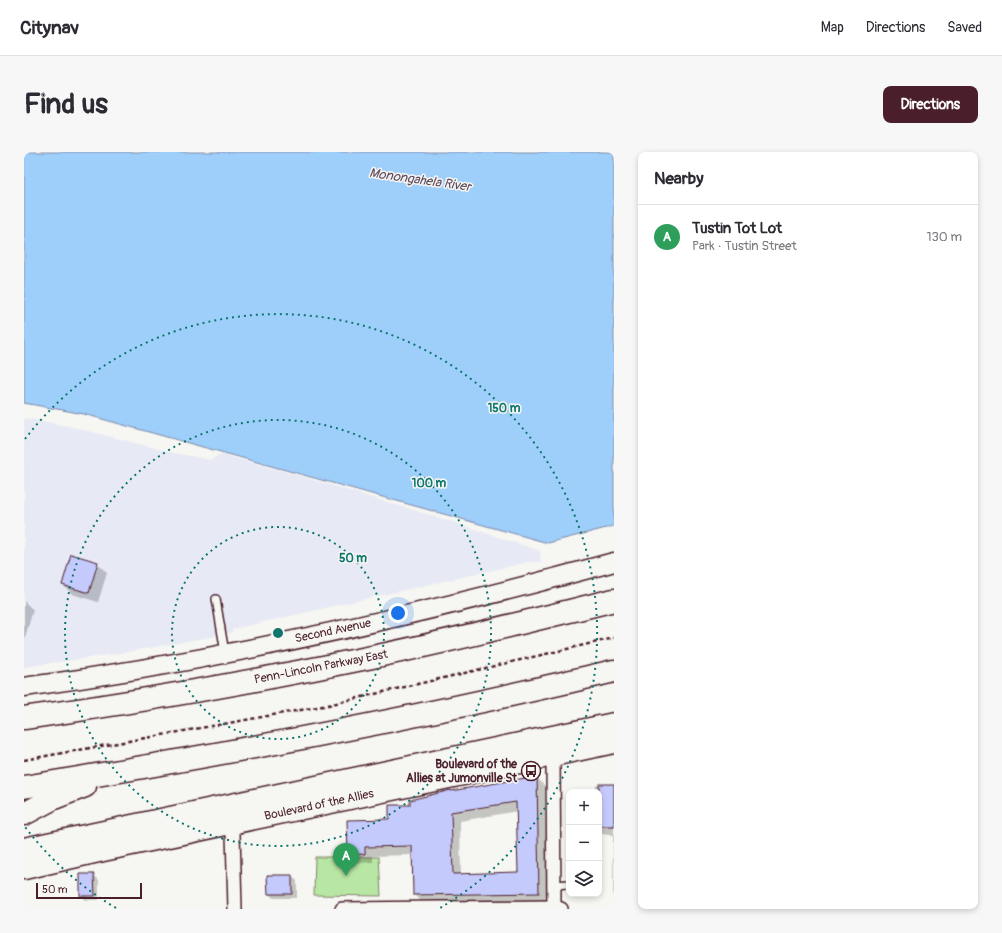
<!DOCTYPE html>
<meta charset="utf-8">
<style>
:root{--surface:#fff;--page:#f7f7f7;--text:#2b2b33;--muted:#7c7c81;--line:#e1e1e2;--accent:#4a1f2b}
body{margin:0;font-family:Pangolin,sans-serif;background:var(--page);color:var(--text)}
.controls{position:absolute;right:12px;bottom:12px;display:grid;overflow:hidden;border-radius:8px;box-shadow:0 2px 6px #0003}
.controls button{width:36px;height:36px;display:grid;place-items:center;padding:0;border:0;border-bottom:1px solid var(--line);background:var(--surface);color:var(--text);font:20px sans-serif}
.scale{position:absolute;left:12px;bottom:10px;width:106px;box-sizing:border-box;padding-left:4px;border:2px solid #4a1f2b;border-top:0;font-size:11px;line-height:14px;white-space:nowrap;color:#4a1f2b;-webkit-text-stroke:3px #f6f6f2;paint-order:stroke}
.you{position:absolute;left:374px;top:461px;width:14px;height:14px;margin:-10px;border:3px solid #fff;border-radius:50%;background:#1a73e8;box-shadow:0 0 0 6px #1a73e833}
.badge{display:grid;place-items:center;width:26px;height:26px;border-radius:50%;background:var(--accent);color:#fff;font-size:13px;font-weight:700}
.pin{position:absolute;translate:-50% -33px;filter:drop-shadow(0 1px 2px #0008)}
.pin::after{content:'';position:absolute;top:21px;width:14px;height:12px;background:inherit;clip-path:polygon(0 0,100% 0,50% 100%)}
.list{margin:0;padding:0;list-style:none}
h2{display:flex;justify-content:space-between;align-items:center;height:52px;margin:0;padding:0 16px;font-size:17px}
h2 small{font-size:13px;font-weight:400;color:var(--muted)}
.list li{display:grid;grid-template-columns:26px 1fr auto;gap:12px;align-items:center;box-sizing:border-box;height:64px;padding:0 16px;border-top:1px solid var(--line)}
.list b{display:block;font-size:15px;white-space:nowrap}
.list p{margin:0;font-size:13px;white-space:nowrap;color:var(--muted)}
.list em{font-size:13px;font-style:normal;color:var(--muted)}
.icon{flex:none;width:22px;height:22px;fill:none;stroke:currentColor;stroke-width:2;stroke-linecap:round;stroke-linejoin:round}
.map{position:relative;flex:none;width:590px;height:757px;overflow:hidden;border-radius:8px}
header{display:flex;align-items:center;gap:24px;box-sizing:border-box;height:56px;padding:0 20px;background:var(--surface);border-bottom:1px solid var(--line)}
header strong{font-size:19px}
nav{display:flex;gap:22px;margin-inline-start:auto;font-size:14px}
.intro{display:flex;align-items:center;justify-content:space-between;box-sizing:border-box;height:96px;padding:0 24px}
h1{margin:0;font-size:28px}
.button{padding:10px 18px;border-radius:8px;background:var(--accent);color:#fff;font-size:14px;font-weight:700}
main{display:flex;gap:24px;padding:0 24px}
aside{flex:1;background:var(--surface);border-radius:8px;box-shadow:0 2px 6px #0003}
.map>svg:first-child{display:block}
.built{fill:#e7e9f5}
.green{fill:#b8e6a4;stroke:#818268}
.water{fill:#9ecefa;stroke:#7c88a7}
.shadow{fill:#0003;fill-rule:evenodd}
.building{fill:#c5cafd;stroke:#4a1f2b;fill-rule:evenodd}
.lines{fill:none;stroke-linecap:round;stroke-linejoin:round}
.lane-casing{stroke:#4a1f2b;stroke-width:10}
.street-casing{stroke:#4a1f2b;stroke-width:16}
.secondary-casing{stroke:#4a1f2b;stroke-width:21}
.highway-casing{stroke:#4a1f2b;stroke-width:25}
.path{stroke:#4a1f2b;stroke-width:2.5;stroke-dasharray:4 3;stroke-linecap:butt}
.lane{stroke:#f6f6f2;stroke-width:7}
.street{stroke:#f6f6f2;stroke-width:13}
.secondary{stroke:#f6f6f2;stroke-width:18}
.highway{stroke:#f6f6f2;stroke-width:22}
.ring{fill:none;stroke:#0f766e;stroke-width:2;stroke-dasharray:2 4}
.labels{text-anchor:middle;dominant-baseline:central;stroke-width:3;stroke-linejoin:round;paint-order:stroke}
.street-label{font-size:12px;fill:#4a1f2b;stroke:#f6f6f2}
.poi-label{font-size:12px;font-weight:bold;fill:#4a1f2b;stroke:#f6f6f2;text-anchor:end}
.water-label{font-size:13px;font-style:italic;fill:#5f4b5f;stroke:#f6f6f2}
.centre{fill:#0f766e;stroke:#f6f6f2;stroke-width:2}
.ring-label{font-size:12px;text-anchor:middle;font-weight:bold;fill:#0f766e;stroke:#f6f6f2;stroke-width:3;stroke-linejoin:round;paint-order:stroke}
</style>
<header>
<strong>Citynav</strong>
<nav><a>Map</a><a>Directions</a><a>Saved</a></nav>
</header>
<div class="intro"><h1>Find us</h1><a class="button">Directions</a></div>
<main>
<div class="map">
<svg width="590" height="757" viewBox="0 0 590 757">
<rect width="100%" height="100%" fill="#f6f6f2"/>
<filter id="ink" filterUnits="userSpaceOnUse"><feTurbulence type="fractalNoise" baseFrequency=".025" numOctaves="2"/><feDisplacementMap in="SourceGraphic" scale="8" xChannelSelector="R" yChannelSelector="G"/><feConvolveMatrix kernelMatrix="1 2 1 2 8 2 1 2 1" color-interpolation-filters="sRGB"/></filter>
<g filter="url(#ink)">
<!-- built -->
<path class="built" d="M0 266 48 275 150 301 187 308 197 302 276 324 429 370 516 399 517 410H504L209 477 207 481 186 485 91 502 0 515Z"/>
<!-- green -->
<path class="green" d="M291 705H355L357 744 290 743Z"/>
<!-- water -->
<path class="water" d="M0 0H590V374L524 391 60 262 0 251Z"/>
<!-- shadow -->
<g class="shadow">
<path d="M73 411 83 421 74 450 48 442 39 433Z"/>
<path d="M0 449 9 458 0 489Z"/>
<path d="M513 626 521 634 523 749 399 751 390 742 389 703 349 704V710L334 711 325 702 366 668 387 654 428 640ZM494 659 495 721 437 723 436 669Z"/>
<path d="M572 633H590V745L589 744V683L575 682V640H549H571Z"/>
<path d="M70 723 75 728V748H62L57 744Z"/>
<path d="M268 724 273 729V746H249L245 742Z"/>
</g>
<!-- building -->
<g class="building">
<path d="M47 402 74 410 65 441 38 433Z"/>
<path d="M513 624 515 741 389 743 388 694 341 695V702L324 703 323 668 365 667V653H386V648L427 638V639ZM492 650 494 720 429 722 427 660Z"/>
<rect x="575" y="632" width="15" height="42"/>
<path d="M56 722H70L71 744H56Z"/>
<path d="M243 723H268V742H244Z"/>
</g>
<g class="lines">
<defs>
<g id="lane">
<path d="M192 447 201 501"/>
<path d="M530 733 545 732"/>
</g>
<g id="street">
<path d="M529 604 530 757"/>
<path d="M209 681 211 757"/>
<path d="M318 757 530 755 537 757"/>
</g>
<path id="secondary" d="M0 535C199 508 397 463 590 410"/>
<g id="highway">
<path d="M0 566C120 549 239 528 358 503 436 487 513 467 590 448"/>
<path d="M0 635C198 603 395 566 590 519"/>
<path d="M0 662 30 646 61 634"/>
<path d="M0 697 590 572"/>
<path d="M0 716 79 698 590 590"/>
</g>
</defs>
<!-- lane casing -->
<use href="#lane" class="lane-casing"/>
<!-- street casing -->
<use href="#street" class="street-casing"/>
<!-- secondary casing -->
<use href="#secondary" class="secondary-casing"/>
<!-- highway casing -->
<use href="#highway" class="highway-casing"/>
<!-- path -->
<path class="path" d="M0 608 304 553 590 486"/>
<!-- lane -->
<use href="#lane" class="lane"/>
<!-- street -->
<use href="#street" class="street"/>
<!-- secondary -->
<use href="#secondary" class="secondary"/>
<!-- highway -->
<use href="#highway" class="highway"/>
</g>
</g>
<!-- distance rings -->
<g class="ring">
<circle cx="254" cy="481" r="106"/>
<circle cx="254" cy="481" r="213"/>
<path d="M92 756A319 319 0 0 1 1 675M1 287A319 319 0 1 1 416 756"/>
</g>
<!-- icons -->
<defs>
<symbol id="bus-ring" viewBox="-11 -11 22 22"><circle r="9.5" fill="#f6f6f2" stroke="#4a1f2b" stroke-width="1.5"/><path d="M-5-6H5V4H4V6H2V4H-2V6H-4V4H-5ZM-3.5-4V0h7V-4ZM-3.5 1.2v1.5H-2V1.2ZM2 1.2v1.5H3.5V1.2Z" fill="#4a1f2b"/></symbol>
</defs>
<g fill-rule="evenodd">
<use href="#bus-ring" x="496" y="608" width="22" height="22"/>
</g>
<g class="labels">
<!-- street labels -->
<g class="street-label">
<text transform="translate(309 479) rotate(-12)">Second Avenue</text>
<text transform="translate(297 515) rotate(-11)">Penn-Lincoln Parkway East</text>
<text transform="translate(295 653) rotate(-12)">Boulevard of the Allies</text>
</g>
<!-- poi labels -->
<g class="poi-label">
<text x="493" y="612">Boulevard of the<tspan x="493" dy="14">Allies at Jumonville St</tspan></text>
</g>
<!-- water labels -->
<g class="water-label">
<text transform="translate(396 28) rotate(8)">Monongahela River</text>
</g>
</g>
<circle cx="254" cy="481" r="6" class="centre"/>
<g class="ring-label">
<text x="480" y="260">150 m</text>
<text x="405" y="335">100 m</text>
<text x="329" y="410">50 m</text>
</g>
</svg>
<div class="controls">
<button>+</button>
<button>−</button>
<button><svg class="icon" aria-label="layers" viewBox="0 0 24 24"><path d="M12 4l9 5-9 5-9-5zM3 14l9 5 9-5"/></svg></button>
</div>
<div class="scale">50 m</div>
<div class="you"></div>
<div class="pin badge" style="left:322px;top:724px;background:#2e9e5b">A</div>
</div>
<aside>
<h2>Nearby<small></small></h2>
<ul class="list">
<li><span class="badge" style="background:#2e9e5b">A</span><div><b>Tustin Tot Lot</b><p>Park · Tustin Street</p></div><em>130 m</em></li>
</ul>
</aside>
</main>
